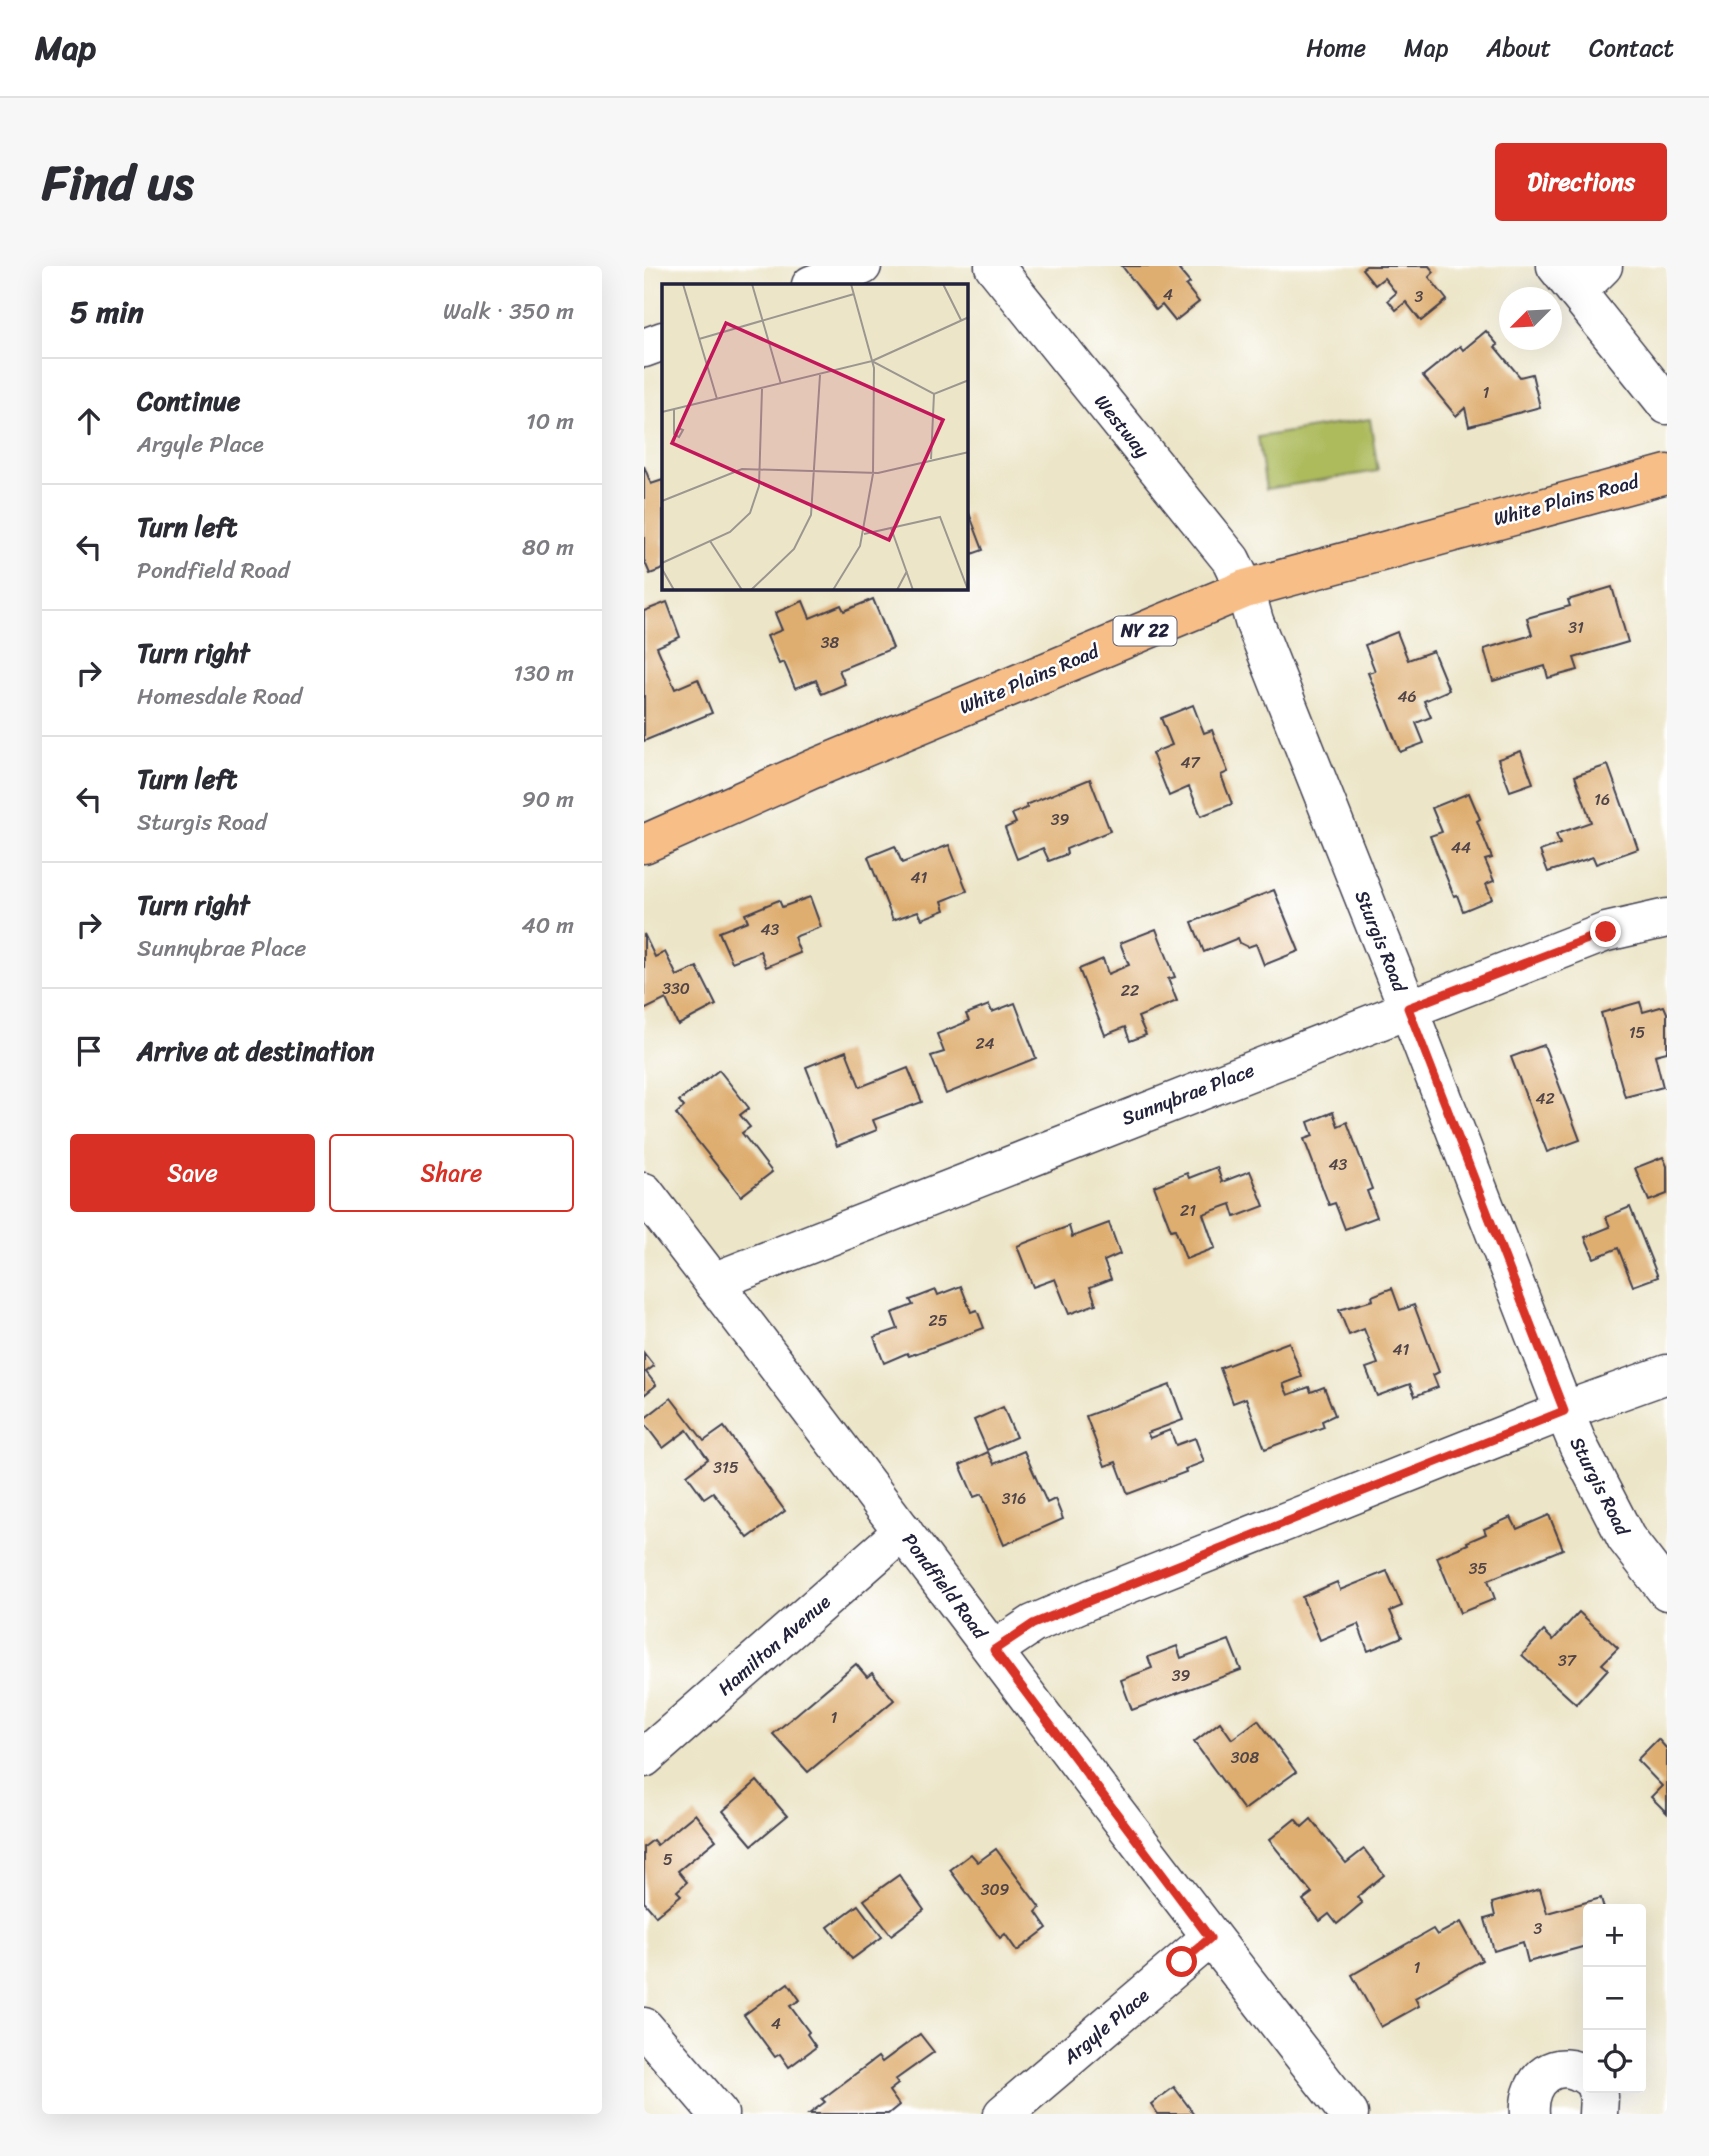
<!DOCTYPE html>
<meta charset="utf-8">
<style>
:root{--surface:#fff;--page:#f7f7f7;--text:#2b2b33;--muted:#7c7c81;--line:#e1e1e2;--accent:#d93025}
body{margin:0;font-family:Sriracha,sans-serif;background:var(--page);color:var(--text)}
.controls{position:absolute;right:21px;bottom:21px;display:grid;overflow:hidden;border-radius:7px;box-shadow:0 7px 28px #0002}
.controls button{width:63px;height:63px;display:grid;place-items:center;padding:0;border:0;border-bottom:2px solid var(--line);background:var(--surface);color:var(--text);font:35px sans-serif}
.compass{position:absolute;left:855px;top:21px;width:63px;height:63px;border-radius:50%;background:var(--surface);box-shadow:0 7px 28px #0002;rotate:246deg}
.stop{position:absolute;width:21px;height:21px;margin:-16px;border:5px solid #d93025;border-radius:50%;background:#fff}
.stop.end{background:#d93025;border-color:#fff;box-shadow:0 2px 7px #0008}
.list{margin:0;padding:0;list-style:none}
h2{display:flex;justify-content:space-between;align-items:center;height:91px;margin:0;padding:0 28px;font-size:30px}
h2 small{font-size:23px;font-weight:400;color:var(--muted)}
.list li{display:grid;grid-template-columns:46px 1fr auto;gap:21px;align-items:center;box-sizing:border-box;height:126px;padding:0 28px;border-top:2px solid var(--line)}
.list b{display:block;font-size:26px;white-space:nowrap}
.list p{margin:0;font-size:23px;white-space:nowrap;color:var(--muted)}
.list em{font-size:23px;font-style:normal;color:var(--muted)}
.actions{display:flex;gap:14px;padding:21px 28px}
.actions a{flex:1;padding:16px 0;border:2px solid var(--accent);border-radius:7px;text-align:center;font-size:24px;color:var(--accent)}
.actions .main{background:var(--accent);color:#fff}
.icon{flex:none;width:38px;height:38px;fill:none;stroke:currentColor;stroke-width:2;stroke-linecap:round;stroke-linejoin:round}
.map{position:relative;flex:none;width:1023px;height:1848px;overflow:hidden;border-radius:7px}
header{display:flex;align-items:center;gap:42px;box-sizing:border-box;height:98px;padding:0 35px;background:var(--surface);border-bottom:2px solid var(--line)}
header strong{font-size:33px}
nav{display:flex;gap:38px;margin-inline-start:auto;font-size:24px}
.intro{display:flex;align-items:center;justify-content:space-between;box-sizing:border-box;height:168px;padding:0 42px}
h1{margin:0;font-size:49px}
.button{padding:18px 32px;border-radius:7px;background:var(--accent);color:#fff;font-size:24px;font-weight:700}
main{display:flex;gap:42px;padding:0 42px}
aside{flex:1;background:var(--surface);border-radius:7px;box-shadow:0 7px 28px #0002}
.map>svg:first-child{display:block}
.green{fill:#adbb5d;stroke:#686e4c;stroke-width:2}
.building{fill:#dead6f}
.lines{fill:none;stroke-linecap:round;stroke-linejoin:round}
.minor-casing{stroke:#403f50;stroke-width:41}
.major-casing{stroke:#403f50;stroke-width:41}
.minor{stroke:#fff;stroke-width:38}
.major{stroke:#f7be88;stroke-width:38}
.route{stroke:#d93025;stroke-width:9}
.labels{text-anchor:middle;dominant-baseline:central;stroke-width:5;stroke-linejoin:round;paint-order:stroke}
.number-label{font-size:16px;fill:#514548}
.shield{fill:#fff;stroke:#646476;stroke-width:2}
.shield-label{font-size:18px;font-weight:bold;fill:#22223b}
.street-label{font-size:19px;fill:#22223b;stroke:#fff}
.inset-road{fill:none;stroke:#9b9790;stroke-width:2}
.view{fill:#c2185b;fill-opacity:0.15;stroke:#c2185b;stroke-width:3.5}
.inset-edge{fill:none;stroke:#22223b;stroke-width:3.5}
</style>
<header>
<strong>Map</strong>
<nav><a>Home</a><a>Map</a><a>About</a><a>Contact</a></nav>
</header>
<div class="intro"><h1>Find us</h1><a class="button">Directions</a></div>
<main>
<aside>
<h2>5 min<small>Walk · 350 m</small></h2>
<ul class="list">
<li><svg class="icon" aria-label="ahead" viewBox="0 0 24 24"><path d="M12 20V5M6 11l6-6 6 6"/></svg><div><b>Continue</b><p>Argyle Place</p></div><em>10 m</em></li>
<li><svg class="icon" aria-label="left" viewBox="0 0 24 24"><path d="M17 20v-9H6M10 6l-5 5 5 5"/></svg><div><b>Turn left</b><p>Pondfield Road</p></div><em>80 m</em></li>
<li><svg class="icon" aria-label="right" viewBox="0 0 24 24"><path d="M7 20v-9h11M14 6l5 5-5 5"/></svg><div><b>Turn right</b><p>Homesdale Road</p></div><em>130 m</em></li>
<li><svg class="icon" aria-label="left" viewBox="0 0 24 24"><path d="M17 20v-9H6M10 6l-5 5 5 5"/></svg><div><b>Turn left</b><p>Sturgis Road</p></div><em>90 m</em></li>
<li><svg class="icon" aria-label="right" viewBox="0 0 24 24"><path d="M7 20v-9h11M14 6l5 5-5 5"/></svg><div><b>Turn right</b><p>Sunnybrae Place</p></div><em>40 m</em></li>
<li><svg class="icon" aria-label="arrive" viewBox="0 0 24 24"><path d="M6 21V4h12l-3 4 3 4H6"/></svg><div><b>Arrive at destination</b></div></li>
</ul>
<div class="actions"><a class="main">Save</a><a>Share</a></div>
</aside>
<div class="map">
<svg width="1023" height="1848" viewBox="0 0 1023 1848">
<rect width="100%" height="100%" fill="#fff"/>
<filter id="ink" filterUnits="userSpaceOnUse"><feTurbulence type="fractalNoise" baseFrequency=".0143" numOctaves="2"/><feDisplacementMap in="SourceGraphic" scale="14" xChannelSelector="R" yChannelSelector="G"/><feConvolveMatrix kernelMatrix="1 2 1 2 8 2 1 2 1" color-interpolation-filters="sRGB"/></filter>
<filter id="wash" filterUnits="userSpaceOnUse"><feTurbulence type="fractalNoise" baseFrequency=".00686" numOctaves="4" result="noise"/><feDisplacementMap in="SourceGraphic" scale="28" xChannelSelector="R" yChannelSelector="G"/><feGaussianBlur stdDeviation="1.57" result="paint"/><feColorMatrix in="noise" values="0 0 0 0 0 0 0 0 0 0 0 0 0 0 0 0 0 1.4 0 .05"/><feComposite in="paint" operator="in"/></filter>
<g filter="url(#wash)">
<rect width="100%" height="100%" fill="#ece5c8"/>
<!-- green -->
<path class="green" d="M726 153 734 205 622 223 614 171Z"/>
<g id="blocks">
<!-- building -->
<g class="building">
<path d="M478 0H539L535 4 546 17 542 20 555 36 531 55 518 39 512 44Z"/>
<path d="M722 0H785L790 6 785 11 803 34 777 55 762 36 752 44 744 34 752 27 740 12 731 19 718 3Z"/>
<path d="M842 65 854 79 851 81 876 111 888 108 896 141 825 160 821 142 812 150 779 110 816 80 819 84Z"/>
<path d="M0 200 7 218 19 214V303L6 308 0 294Z"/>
<path d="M325 247 339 284 322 290V249Z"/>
<path d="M968 321 984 376 930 392 934 404 904 412 901 400 849 415 840 383 888 369 883 352 926 340 924 334Z"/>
<path d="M229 333 249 382 195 404 201 418 178 428 172 414 151 422 140 396 135 398 123 370 138 364 131 347 159 335 166 352 197 339 200 345Z"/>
<path d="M23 336 36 371 13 381 31 423 54 413 68 447 0 475V345Z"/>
<path d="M753 366 764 394 789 385 805 424 780 435 787 451 772 457 780 477 756 486 724 407 731 405 721 379Z"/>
<path d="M549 439 560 467 568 464 584 506 577 509 588 538 557 550 545 521 525 530 508 487 528 479 517 452Z"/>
<path d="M877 485 889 517 866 525 854 493Z"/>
<path d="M964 499 994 583 952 598 949 591 904 606 896 585 916 578 912 568 947 556 931 510Z"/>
<path d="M446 513 466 565 422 583 423 588 405 595 399 582 373 593 361 562 372 557 368 548 383 542 382 539Z"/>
<path d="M825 527 836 553 833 555 848 592 841 594 850 615 842 618 848 633 819 645 813 629 810 630 786 570 798 566 788 542Z"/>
<path d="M305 579 323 625 298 635 301 644 278 653 274 645 249 654 224 591 251 580 258 597Z"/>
<path d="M630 624 655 685 620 699 612 678 604 681 596 677 594 672 560 686 548 656Z"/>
<path d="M166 631 177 661 150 671 156 687 122 701 116 685 88 696 75 666 104 655 101 648 135 634 138 641Z"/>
<path d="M512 663 531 711 524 713 533 735 494 751 502 769 486 775 481 761 461 769 435 703 459 693 464 708 485 699 476 677Z"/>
<path d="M0 668 11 691 21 686 33 710 53 701 72 739 34 759 22 733 0 744Z"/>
<path d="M996 736 999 746 1020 740 1023 747V786L1011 789 1019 821 981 831 957 747Z"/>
<path d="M371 737 392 792 302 828 287 790 300 786 293 768 325 755 322 748 345 739 348 746Z"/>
<path d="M900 779 936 874 903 886 867 791Z"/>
<path d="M202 785 216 821 264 802 278 836 229 854 233 864 193 880 162 801Z"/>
<path d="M75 804 105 842 96 849 106 861 98 867 128 906 97 930 32 848 40 841 35 835Z"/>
<path d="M689 846 694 860 703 856 728 923 723 925 733 951 701 963 691 937 685 939 660 873 669 870 664 856Z"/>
<path d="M1019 891 1023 900V928L1005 935 991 902Z"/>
<path d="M573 901 578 916 606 905 620 940 591 951 587 938 559 948 571 982 542 993 531 963 527 964 510 920 543 907 545 912Z"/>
<path d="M986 941 1014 1011 989 1020 974 982 950 992 941 971 966 961 962 951Z"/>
<path d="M465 957 476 988 460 995 467 1013 446 1021 452 1038 425 1048 411 1013 389 1021 373 980 425 960 428 971Z"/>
<path d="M317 1020 327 1046 333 1044 340 1062 265 1090 263 1087 240 1097 230 1071 254 1063 248 1047 269 1039 266 1034 292 1024 294 1029Z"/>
<path d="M748 1022 756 1044 770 1039 795 1106 789 1109 794 1121 771 1130 766 1118 733 1130 722 1102 734 1098 720 1063 705 1069 695 1044 729 1034 728 1030Z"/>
<path d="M645 1076 658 1111 639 1118 644 1129 665 1121 667 1126 680 1121 691 1149 678 1155 680 1161 621 1183 602 1132 589 1137 576 1102Z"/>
<path d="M0 1087 10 1100 2 1106 12 1119 0 1129Z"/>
<path d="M526 1119 539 1154 503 1167 506 1172 526 1164 532 1179 551 1172 560 1196 541 1203 542 1206 484 1228 472 1196 461 1200 442 1150Z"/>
<path d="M27 1132 60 1175 80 1161 141 1245 104 1272 69 1226 60 1232 43 1209 64 1193 43 1164 19 1182 0 1157V1153Z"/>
<path d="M359 1141 372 1171 343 1184 330 1154Z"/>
<path d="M380 1185 403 1237 411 1233 419 1253 360 1279 338 1228 330 1231 316 1199 344 1186 350 1198Z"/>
<path d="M905 1249 919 1283 844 1314 851 1333 816 1347 793 1291 824 1278 823 1276 842 1268 840 1263 867 1251 873 1263Z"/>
<path d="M743 1305 758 1340 746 1345 758 1371 724 1385 714 1358 676 1374 658 1331 693 1316 696 1324Z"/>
<path d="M935 1346 974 1382 958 1398 964 1403 932 1438 878 1389 900 1365 909 1374Z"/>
<path d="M585 1374 597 1404 488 1444 477 1414 508 1402 504 1391 533 1380 537 1392Z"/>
<path d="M212 1398 223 1411 228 1407 250 1434 164 1506 129 1468Z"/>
<path d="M614 1454 652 1506 600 1544 550 1476 576 1456 588 1473Z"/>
<path d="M1014 1473 1023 1483V1547L1007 1531 1018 1520 993 1494Z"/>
<path d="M113 1515 143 1550 108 1579 79 1545Z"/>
<path d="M51 1548 72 1574 34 1605 43 1616 33 1625 37 1629 12 1650 0 1636V1581L9 1574 13 1579Z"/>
<path d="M651 1553 658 1561 667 1553 702 1597 720 1583 740 1609 713 1631 718 1637 693 1658 685 1648 676 1655 659 1634 668 1627 625 1574Z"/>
<path d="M352 1583 396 1642 392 1646 403 1662 373 1685 361 1668 356 1672 306 1604 327 1588 334 1596Z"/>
<path d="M255 1609 280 1644 247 1669 220 1634Z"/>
<path d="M896 1623 903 1647 957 1632 960 1643H944V1672L940 1673 942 1680 884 1696 879 1676 850 1685 841 1653 851 1650 848 1637Z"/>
<path d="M214 1639 238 1671 208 1693 184 1661Z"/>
<path d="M817 1656 838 1694 771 1732 775 1740 737 1761 708 1709 789 1663 793 1669Z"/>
<path d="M144 1717 156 1734 146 1740 165 1766 163 1768 172 1781 145 1801 136 1788 131 1791 100 1749Z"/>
<path d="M276 1768 290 1786 251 1814 254 1818 245 1825 255 1839 244 1848H165L181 1836 178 1833 234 1791 238 1796Z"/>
<path d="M530 1821 550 1848H514L507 1838Z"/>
</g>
</g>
</g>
<g filter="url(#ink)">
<use href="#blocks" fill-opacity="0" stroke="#403f50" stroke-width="2"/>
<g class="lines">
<defs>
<g id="minor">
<path d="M350 0 587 294 601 323 610 355 764 742 920 1145 934 1179 982 1272 1023 1325"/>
<path d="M912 0 1023 139"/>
<path d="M167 19 218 0"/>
<path d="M933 26 959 0"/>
<path d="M0 82 19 75"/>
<path d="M0 926C236 1232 466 1544 705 1848"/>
<path d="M69 1016 962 666 1023 652"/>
<path d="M350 1384 389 1358 447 1333 920 1145 1023 1108"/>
<path d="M0 1492 259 1265"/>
<path d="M0 1761 75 1848"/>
<path d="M952 1822 955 1830 954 1848"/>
<path d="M359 1848 566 1672"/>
<path d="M886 1848C883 1812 913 1789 944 1811"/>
</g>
<path id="major" d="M0 578 169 503 601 323 1023 208"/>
</defs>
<!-- minor casing -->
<use href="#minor" class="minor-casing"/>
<!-- major casing -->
<use href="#major" class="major-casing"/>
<!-- minor -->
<use href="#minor" class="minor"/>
<!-- major -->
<use href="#major" class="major"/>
</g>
</g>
<g class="lines" filter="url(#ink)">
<!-- route -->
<path class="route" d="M538 1696 566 1672 350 1384 389 1358 447 1334 920 1145 764 742 962 666"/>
</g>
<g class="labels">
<!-- number labels -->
<g class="number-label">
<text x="524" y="28">4</text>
<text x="775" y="30">3</text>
<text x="842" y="126">1</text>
<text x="932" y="361">31</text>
<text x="186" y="376">38</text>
<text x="763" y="430">46</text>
<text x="546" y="496">47</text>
<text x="958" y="533">16</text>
<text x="416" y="553">39</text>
<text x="817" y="581">44</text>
<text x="275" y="611">41</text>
<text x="126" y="663">43</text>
<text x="32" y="722">330</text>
<text x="486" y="724">22</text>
<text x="993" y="766">15</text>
<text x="341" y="777">24</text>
<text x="901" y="832">42</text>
<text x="694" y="898">43</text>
<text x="544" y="944">21</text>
<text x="294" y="1054">25</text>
<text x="757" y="1083">41</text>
<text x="82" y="1201">315</text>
<text x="370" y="1232">316</text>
<text x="834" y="1302">35</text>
<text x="923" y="1394">37</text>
<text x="537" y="1409">39</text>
<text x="190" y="1451">1</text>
<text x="601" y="1491">308</text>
<text x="24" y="1593">5</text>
<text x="351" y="1623">309</text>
<text x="894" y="1662">3</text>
<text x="773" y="1701">1</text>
<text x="132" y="1757">4</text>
</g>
<!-- shield labels -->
<rect class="shield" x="469.5" y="350.5" width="63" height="29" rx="5"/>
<g class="shield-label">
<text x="501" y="365">NY 22</text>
</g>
<!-- street labels -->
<g class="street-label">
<text transform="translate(478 160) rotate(51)">Westway</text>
<text transform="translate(922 234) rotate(-15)">White Plains Road</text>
<text transform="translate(385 413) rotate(-23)">White Plains Road</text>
<text transform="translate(737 675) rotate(68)">Sturgis Road</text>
<text transform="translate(544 828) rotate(-21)">Sunnybrae Place</text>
<text transform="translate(956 1220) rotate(63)">Sturgis Road</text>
<text transform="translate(301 1320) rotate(53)">Pondfield Road</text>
<text transform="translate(130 1379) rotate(-41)">Hamilton Avenue</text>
<text transform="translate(462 1760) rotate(-40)">Argyle Place</text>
</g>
</g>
<!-- overview -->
<g transform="translate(18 18)">
<rect width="306" height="306" fill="#ece5c8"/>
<path class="inset-road" d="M21 0 55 115M90 0 119 100M281 0 299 36M37 55 192 10M210 77 307 33M12 126V150L17 153 21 146 16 144M0 128 210 77 272 110 307 96M269 175 272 110M0 217 80 185 216 189 307 168M229 244 251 306M202 250 278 233 306 306M48 257 80 306M0 279 68 248 88 229 97 202 100 105M0 285 12 306M89 306 132 265 149 231 158 91M171 306 198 262 211 190 212 84 189 0M235 306 245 287"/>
<path class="view" d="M64 39 281 136 227 256 10 159Z"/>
<rect width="306" height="306" class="inset-edge"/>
</g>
</svg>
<div class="controls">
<button>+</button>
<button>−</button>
<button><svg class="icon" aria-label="locate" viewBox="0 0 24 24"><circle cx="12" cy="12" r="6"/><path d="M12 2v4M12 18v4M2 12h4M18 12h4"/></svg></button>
</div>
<svg class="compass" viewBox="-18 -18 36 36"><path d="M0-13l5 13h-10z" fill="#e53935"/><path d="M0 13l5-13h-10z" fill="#7c7c81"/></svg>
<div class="stop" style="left:538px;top:1696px"></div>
<div class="stop end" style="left:962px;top:666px"></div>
</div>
</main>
